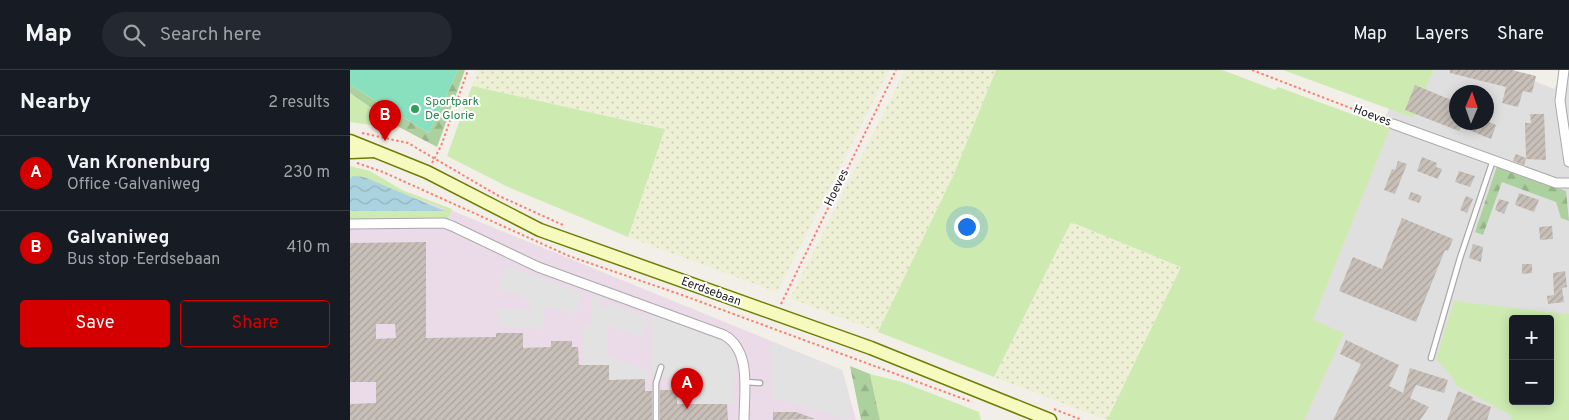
<!DOCTYPE html>
<meta charset="utf-8">
<style>
:root{--surface:#171b24;--page:#242831;--text:#f1f3f6;--muted:#9ea1a6;--line:#363941;--accent:#d40000}
body{margin:0;font-family:Overpass,sans-serif;background:var(--page);color:var(--text)}
.controls{position:absolute;right:15px;bottom:15px;display:grid;overflow:hidden;border-radius:5px;box-shadow:0 2px 12px #0003}
.controls button{width:45px;height:45px;display:grid;place-items:center;padding:0;border:0;border-bottom:1px solid var(--line);background:var(--surface);color:var(--text);font:25px sans-serif}
.compass{position:absolute;left:1099px;top:15px;width:45px;height:45px;border-radius:50%;background:var(--surface);box-shadow:0 2px 12px #0003;rotate:2deg}
.you{position:absolute;left:616px;top:156px;width:18px;height:18px;margin:-12px;border:4px solid #fff;border-radius:50%;background:#1a73e8;box-shadow:0 0 0 8px #1a73e833}
.badge{display:grid;place-items:center;width:32px;height:32px;border-radius:50%;background:var(--accent);color:#fff;font-size:16px;font-weight:700}
.pin{position:absolute;translate:-50% -41px;filter:drop-shadow(0 1px 2px #0008)}
.pin::after{content:'';position:absolute;top:26px;width:18px;height:15px;background:inherit;clip-path:polygon(0 0,100% 0,50% 100%)}
.list{margin:0;padding:0;list-style:none}
h2{display:flex;justify-content:space-between;align-items:center;height:65px;margin:0;padding:0 20px;font-size:21px}
h2 small{font-size:16px;font-weight:400;color:var(--muted)}
.list li{display:grid;grid-template-columns:32px 1fr auto;gap:15px;align-items:center;box-sizing:border-box;height:75px;padding:0 20px;border-top:1px solid var(--line)}
.list b{display:block;font-size:19px;white-space:nowrap}
.list p{margin:0;font-size:16px;white-space:nowrap;color:var(--muted)}
.list em{font-size:16px;font-style:normal;color:var(--muted)}
.actions{display:flex;gap:10px;padding:15px 20px}
.actions a{flex:1;padding:11px 0;border:1px solid var(--accent);border-radius:5px;text-align:center;font-size:18px;color:var(--accent)}
.actions .main{background:var(--accent);color:#fff}
.icon{flex:none;width:28px;height:28px;fill:none;stroke:currentColor;stroke-width:2;stroke-linecap:round;stroke-linejoin:round}
.map{position:relative;flex:none;width:1219px;height:350px;overflow:hidden}
header{display:flex;align-items:center;gap:30px;box-sizing:border-box;height:70px;padding:0 25px;background:var(--surface);border-bottom:1px solid var(--line)}
header strong{font-size:24px}
nav{display:flex;gap:28px;margin-inline-start:auto;font-size:18px}
.search{width:350px;height:45px;background:var(--page);display:flex;align-items:center;gap:12px;box-sizing:border-box;padding:0 18px;border-radius:28px;color:var(--muted);font-size:19px}
main{display:flex}
aside{flex:1;background:var(--surface)}
.map>svg:first-child{display:block}
.residential{fill:#e0dfdf;fill-rule:evenodd}
.industrial{fill:#ebdbe8}
.farmland{fill:url(#farmland-dots)}
.grass{fill:#cdebb0;fill-rule:evenodd}
.forest{fill:url(#forest-firs)}
.pitch{fill:#88e0be}
.parking{fill:#e2e2e2}
.water{fill:url(#water-waves)}
.building{fill:url(#building-hatch);fill-rule:evenodd}
.lines{fill:none;stroke-linecap:round;stroke-linejoin:round}
.service-casing{stroke:#a9a9a9;stroke-width:7}
.minor-casing{stroke:#a9a9a9;stroke-width:11}
.secondary-casing{stroke:#707d05;stroke-width:15}
.path{stroke:#fa8072;stroke-width:2;stroke-dasharray:2.5 2.5;stroke-linecap:butt}
.service{stroke:#fff;stroke-width:4.5}
.minor{stroke:#fff;stroke-width:9}
.secondary{stroke:#f7fabf;stroke-width:12}
.leisure-dot{fill:#2e9e5b;stroke:#fff;stroke-width:2}
.labels{text-anchor:middle;dominant-baseline:central;stroke-width:4;stroke-linejoin:round;paint-order:stroke}
.leisure-label{font-size:12px;fill:#27864d;stroke:#fff;text-anchor:start}
.street-label{font-size:12px;fill:#222;stroke:#fff}
</style>
<header>
<strong>Map</strong>
<div class="search"><svg class="icon" aria-label="search" viewBox="0 0 24 24"><circle cx="10" cy="10" r="6"/><path d="M15 15l6 6"/></svg>Search here</div>
<nav><a>Map</a><a>Layers</a><a>Share</a></nav>
</header>
<main>
<aside>
<h2>Nearby<small>2 results</small></h2>
<ul class="list">
<li><span class="badge">A</span><div><b>Van Kronenburg</b><p>Office · Galvaniweg</p></div><em>230 m</em></li>
<li><span class="badge">B</span><div><b>Galvaniweg</b><p>Bus stop · Eerdsebaan</p></div><em>410 m</em></li>
</ul>
<div class="actions"><a class="main">Save</a><a>Share</a></div>
</aside>
<div class="map">
<svg width="1219" height="350" viewBox="0 0 1219 350">
<defs>
<pattern id="farmland-dots" width="8" height="8" patternUnits="userSpaceOnUse" patternTransform="scale(1.25)"><rect width="8" height="8" fill="#eef0d5"/><path d="M2 2h.1M6 6h.1" fill="none" stroke="#ccceb7" stroke-width="1.8" stroke-linecap="round"/></pattern>
<pattern id="forest-firs" width="22" height="20" patternUnits="userSpaceOnUse" patternTransform="scale(1.25)"><rect width="22" height="20" fill="#add19e"/><path d="M5 1l3.5 6h-7zM16 11l3.5 6h-7z" fill="#95b388"/></pattern>
<pattern id="water-waves" width="16" height="10" patternUnits="userSpaceOnUse" patternTransform="scale(1.25)"><rect width="16" height="10" fill="#aad3df"/><path d="M0 5q4-4 8 0t8 0" fill="none" stroke="#92b5bf"/></pattern>
<pattern id="building-hatch" width="6" height="6" patternUnits="userSpaceOnUse" patternTransform="scale(1.25)"><rect width="6" height="6" fill="#c7bfb8"/><path d="M-1 1l2-2M0 6l6-6M5 7l2-2" fill="none" stroke="#aba49e"/></pattern>
</defs>
<rect width="100%" height="100%" fill="#f2efe9"/>
<!-- residential -->
<path class="residential" d="M1082 0H1157L1204 19 1215 0H1219V350H953L913 325 1005 122 1043 29ZM1106 22H1136V52H1106ZM1163 249H1200V331H1163Z"/>
<!-- industrial -->
<path class="industrial" d="M15 105 492 300 506 350H0V106Z"/>
<!-- farmland -->
<g class="farmland">
<path d="M128 0H539L427 222 278 167 314 58 122 16Z"/>
<path d="M555 0H646L604 104 528 262 440 228Z"/>
<path d="M721 152 831 197 757 350 644 307Z"/>
</g>
<!-- grass -->
<g class="grass">
<path d="M646 0H872L925 20 928 17 1040 58 963 250 994 263 954 350H757L831 197 721 152 644 307 528 262 604 104Z"/>
<path d="M933 0H1083L1064 48Z"/>
<path d="M122 16 315 59 278 167 158 117 97 86Z"/>
<path d="M0 23 47 56 35 57 0 52Z"/>
<path d="M0 96 20 101 52 120 102 139 98 149H0V141H94L93 138 4 106 0 109Z"/>
<path d="M1104 231 1219 244V350H1160L1162 346 1106 315 1102 307 1086 289ZM1163 249H1200V331H1163Z"/>
<path d="M520 304 552 312 629 342 631 350H530Z"/>
</g>
<!-- forest -->
<g class="forest">
<path d="M108 0H115L87 77 47 56 0 23V15L79 63Z"/>
<path d="M1147 96 1216 121 1219 151 1211 148 1206 132 1152 112 1133 165 1125 162Z"/>
<path d="M500 296 520 304 530 350H511Z"/>
</g>
<!-- pitch -->
<path class="pitch" d="M0 0H108L79 63 0 15Z"/>
<!-- parking -->
<g class="parking">
<path d="M157 196 234 224 224 244 195 236 194 259 150 256 146 239H178V246H180L179 228 148 218Z"/>
<path d="M241 224 253 229 252 237 256 239 259 233 300 248 291 267 258 255V286L298 301V310H259V295H233L234 256 242 255Z"/>
<path d="M302 245 374 272 385 285 384 334H346V318L301 303Z"/>
<path d="M420 272 492 300 498 321 500 350 421 327Z"/>
</g>
<!-- water -->
<path class="water" d="M3 106 14 107 95 141H0V109Z"/>
<!-- building -->
<g class="building">
<path d="M1100 0H1162L1186 6 1182 23 1173 21 1168 37 1152 33 1156 17 1100 3Z"/>
<path d="M1065 15 1106 32V52H1139L1146 55 1141 69 1111 57 1109 61 1055 40Z"/>
<path d="M1180 44H1194L1196 90 1176 89 1174 95 1163 91 1166 84 1176 88 1175 53H1181Z"/>
<path d="M1072 87 1087 93 1086 97 1092 99 1088 109 1067 101Z"/>
<path d="M1048 91 1057 94 1045 124 1034 120 1042 99 1045 100Z"/>
<path d="M1109 101 1125 106 1120 117 1105 112Z"/>
<path d="M1061 122 1072 126 1069 133 1058 129Z"/>
<path d="M1169 123 1189 130 1184 142 1165 135Z"/>
<path d="M1116 126 1123 129 1117 143 1110 140Z"/>
<path d="M1149 129 1159 132 1154 144 1145 140Z"/>
<path d="M1052 148 1103 169 1098 181 1095 180 1066 252 989 221 1003 187 1032 199Z"/>
<path d="M1202 156 1203 169 1190 170 1189 157Z"/>
<path d="M76 172V268L146 267V263H173V278L201 277V271H222V277H228L229 295H259V310L295 309V321H302V350H0V334L26 333V312H0V173ZM26 254H45L46 268 26 269Z"/>
<path d="M1123 174 1133 177 1131 192 1119 188Z"/>
<path d="M1172 194H1182V203L1172 204Z"/>
<path d="M1215 201 1217 217 1212 218 1214 232 1198 234 1197 226 1204 225 1203 203Z"/>
<path d="M996 270 1049 295 1039 316 1053 323 1060 298 1098 310 1094 323 1066 315 1060 328 1079 337 1070 350H983L1011 294 990 284Z"/>
<path d="M310 320H327V334H377L378 350H310Z"/>
<path d="M1108 321 1123 327 1122 330 1141 337 1137 350H1097Z"/>
<path d="M423 342H446L465 349 423 350Z"/>
</g>
<g class="lines">
<defs>
<g id="service">
<path d="M1081 288 1110 188 1143 90"/>
<path d="M395 312 410 313"/>
<path d="M306 350V313L311 297"/>
</g>
<g id="minor">
<path d="M1214 0 1210 31 1219 92"/>
<path d="M1043 54 1206 113H1219"/>
<path d="M0 154 94 153 102 156 188 197 374 265C402 281 394 322 394 350"/>
</g>
<g id="secondary">
<path d="M0 71 77 102 190 160 521 278 700 350"/>
<path d="M0 82 24 81"/>
</g>
</defs>
<!-- service casing -->
<use href="#service" class="service-casing"/>
<!-- minor casing -->
<use href="#minor" class="minor-casing"/>
<!-- secondary casing -->
<use href="#secondary" class="secondary-casing"/>
<!-- path -->
<g class="path">
<path d="M902 0 1034 51"/>
<path d="M12 63 58 73 147 125 213 155"/>
<path d="M7 93 33 102 219 186 332 225 622 332"/>
<path d="M82 93 91 76 118 0"/>
<path d="M431 234 546 0"/>
<path d="M704 339 732 350"/>
</g>
<!-- service -->
<use href="#service" class="service"/>
<!-- minor -->
<use href="#minor" class="minor"/>
<!-- secondary -->
<use href="#secondary" class="secondary"/>
</g>
<!-- markers -->
<circle class="leisure-dot" cx="65" cy="39" r="5"/>
<g class="labels">
<!-- leisure labels -->
<g class="leisure-label">
<text x="75" y="32">Sportpark<tspan x="75" dy="14">De Glorie</tspan></text>
</g>
<!-- street labels -->
<g class="street-label">
<text transform="translate(1022 46) rotate(21)">Hoeves</text>
<text transform="translate(487 118) rotate(-64)">Hoeves</text>
<text transform="translate(361 222) rotate(20)">Eerdsebaan</text>
</g>
</g>
</svg>
<div class="controls">
<button>+</button>
<button>−</button>
</div>
<svg class="compass" viewBox="-18 -18 36 36"><path d="M0-13l5 13h-10z" fill="#e53935"/><path d="M0 13l5-13h-10z" fill="#9ea1a6"/></svg>
<div class="you"></div>
<div class="pin badge" style="left:337px;top:339px">A</div>
<div class="pin badge" style="left:35px;top:71px">B</div>
</div>
</main>
